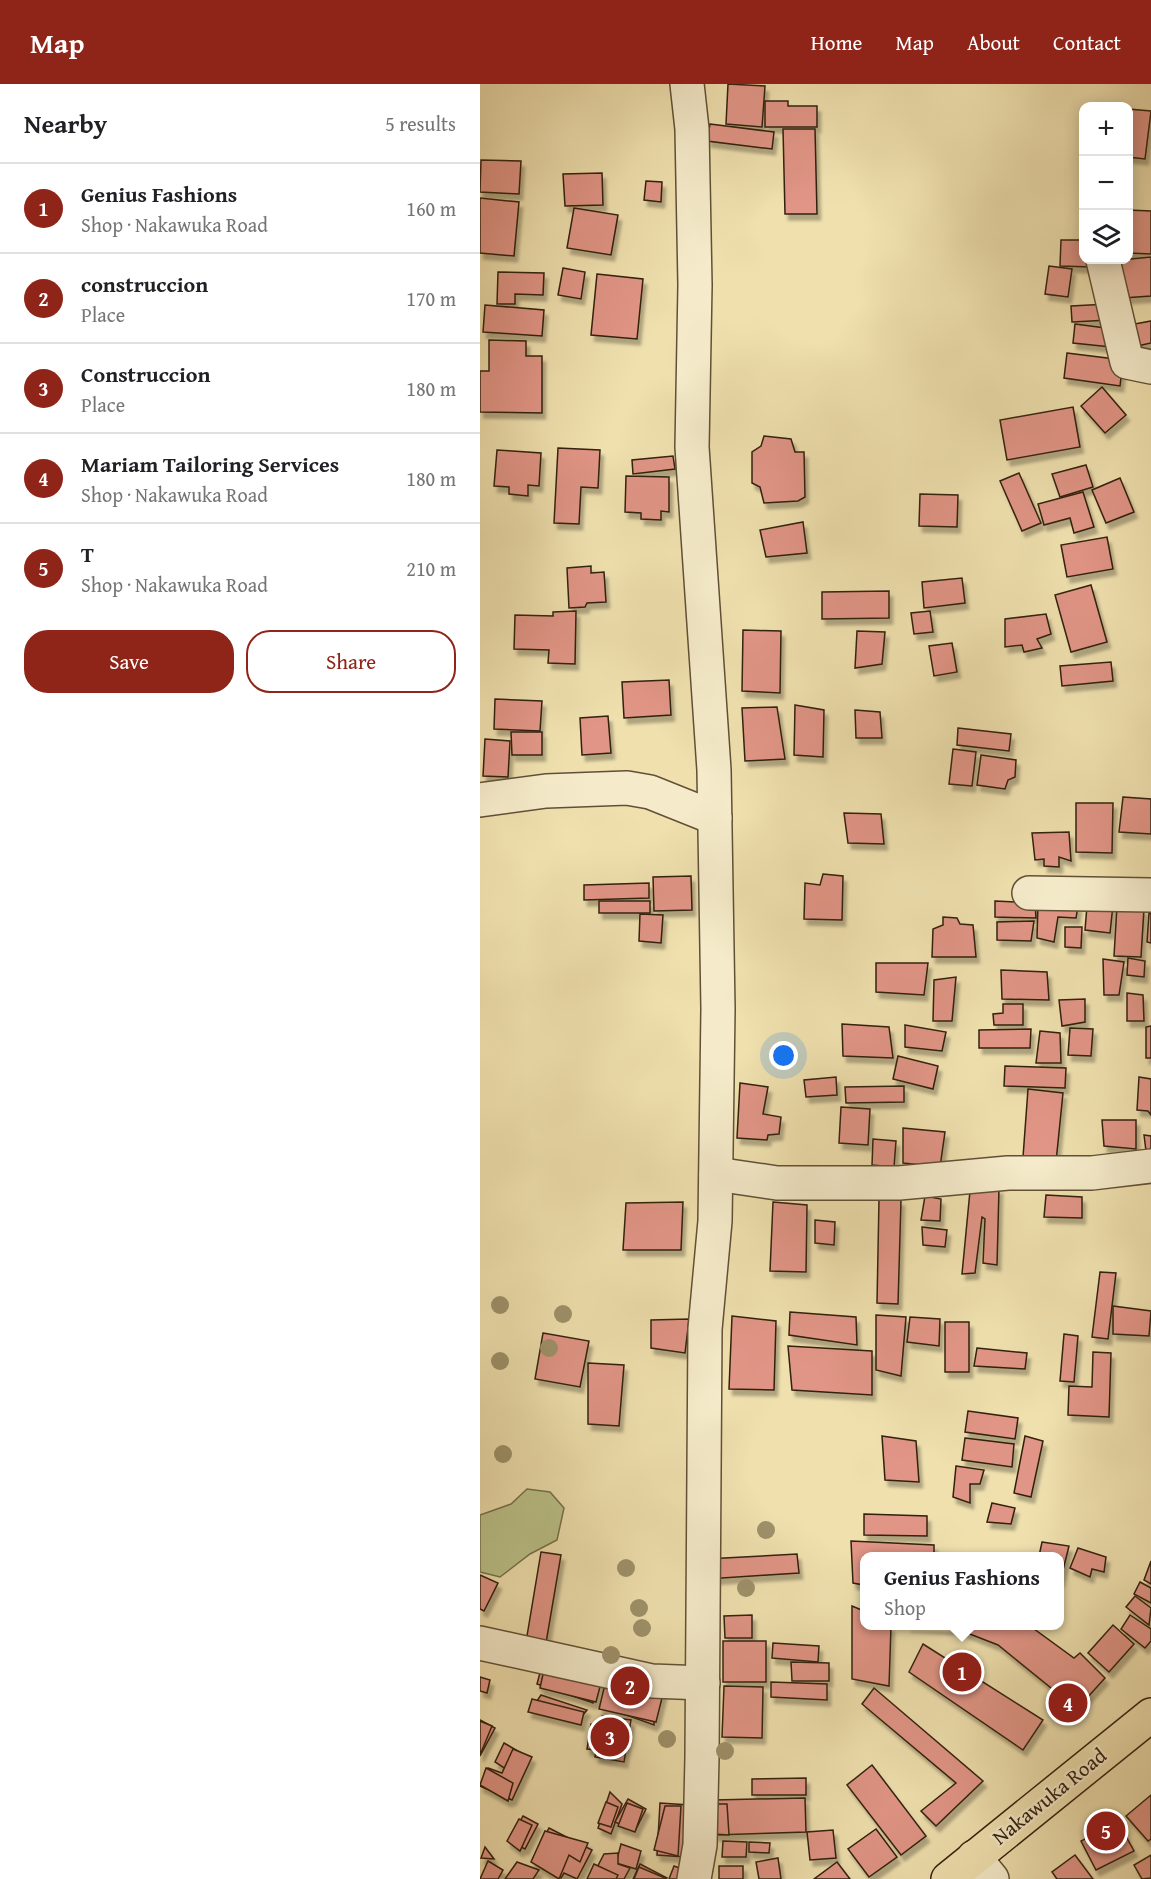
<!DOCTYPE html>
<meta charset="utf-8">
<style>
:root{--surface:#fff;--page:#f6f6f6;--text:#202124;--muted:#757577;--line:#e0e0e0;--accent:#8f2418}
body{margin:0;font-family:"Gentium Book Plus",serif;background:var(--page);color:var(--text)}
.controls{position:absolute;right:18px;top:18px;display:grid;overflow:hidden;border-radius:12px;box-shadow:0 3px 15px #0003}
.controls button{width:54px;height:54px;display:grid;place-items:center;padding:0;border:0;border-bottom:2px solid var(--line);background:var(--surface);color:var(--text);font:30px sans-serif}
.you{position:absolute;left:304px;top:972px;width:21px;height:21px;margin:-15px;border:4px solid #fff;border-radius:50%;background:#1a73e8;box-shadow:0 0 0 9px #1a73e833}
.badge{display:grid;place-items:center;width:39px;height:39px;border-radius:50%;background:var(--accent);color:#fff;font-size:20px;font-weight:700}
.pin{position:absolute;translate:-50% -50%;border:3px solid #fff;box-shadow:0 2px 6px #0006}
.popup{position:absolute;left:380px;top:1468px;width:204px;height:78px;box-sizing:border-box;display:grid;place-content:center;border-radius:12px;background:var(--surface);filter:drop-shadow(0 2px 4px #0005);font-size:20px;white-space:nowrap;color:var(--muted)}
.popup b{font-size:22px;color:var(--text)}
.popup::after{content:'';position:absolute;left:50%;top:100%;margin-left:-12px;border:12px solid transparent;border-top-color:var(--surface)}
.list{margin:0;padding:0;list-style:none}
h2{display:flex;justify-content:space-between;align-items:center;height:78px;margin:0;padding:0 24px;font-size:26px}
h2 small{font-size:20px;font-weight:400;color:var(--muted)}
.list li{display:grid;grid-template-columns:39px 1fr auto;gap:18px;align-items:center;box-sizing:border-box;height:90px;padding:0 24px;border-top:2px solid var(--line)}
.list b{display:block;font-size:22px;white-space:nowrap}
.list p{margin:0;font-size:20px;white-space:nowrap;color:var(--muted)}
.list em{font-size:20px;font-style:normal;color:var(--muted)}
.actions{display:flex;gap:12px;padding:18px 24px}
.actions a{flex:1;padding:14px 0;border:2px solid var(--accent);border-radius:24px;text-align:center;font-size:21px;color:var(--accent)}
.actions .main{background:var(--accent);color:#fff}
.icon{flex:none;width:33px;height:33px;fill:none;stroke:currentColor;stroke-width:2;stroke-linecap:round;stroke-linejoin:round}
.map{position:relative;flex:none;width:671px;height:1795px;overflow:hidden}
header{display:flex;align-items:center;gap:36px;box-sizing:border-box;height:84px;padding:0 30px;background:var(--accent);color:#fff}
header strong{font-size:28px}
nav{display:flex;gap:33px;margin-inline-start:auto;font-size:21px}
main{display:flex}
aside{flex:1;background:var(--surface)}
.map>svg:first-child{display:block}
.green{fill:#bbc289;stroke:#76714c;stroke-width:1.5}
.building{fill:#e19586;stroke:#32200e;stroke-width:1.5;filter:url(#shadow)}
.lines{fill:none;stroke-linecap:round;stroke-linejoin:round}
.minor-casing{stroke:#615036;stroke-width:36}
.major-casing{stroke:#32200e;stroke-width:36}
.minor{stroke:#f5ebca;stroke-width:33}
.major{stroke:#efe0ae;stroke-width:33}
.tree{fill:#9e916a}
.labels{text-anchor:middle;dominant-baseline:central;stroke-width:4.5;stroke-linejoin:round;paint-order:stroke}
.street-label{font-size:21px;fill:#32200e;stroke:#f5ebca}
</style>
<header>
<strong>Map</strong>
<nav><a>Home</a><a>Map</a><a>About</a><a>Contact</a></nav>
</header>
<main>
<aside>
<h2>Nearby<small>5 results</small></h2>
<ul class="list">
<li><span class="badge">1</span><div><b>Genius Fashions</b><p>Shop · Nakawuka Road</p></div><em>160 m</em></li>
<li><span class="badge">2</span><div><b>construccion</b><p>Place</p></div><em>170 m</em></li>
<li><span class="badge">3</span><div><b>Construccion</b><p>Place</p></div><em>180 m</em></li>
<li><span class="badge">4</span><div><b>Mariam Tailoring Services</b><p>Shop · Nakawuka Road</p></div><em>180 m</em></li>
<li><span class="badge">5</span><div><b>T</b><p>Shop · Nakawuka Road</p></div><em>210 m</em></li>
</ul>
<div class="actions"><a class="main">Save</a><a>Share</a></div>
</aside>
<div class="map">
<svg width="671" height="1795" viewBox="0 0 671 1795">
<defs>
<filter id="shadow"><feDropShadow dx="3.5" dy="6" stdDeviation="1.5" flood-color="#0004"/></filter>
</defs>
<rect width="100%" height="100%" fill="#efe0ae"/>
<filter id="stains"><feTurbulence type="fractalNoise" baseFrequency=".00333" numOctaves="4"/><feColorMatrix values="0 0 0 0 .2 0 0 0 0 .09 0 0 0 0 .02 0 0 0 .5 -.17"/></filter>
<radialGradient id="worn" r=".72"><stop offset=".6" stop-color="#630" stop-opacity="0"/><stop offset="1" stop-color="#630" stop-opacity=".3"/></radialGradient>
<!-- green -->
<path class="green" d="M47 1405 70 1408 84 1424 77 1456 50 1470 20 1493 0 1488V1431L31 1420Z"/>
<!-- building -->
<g class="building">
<path d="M248 0 285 2 282 43 246 40Z"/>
<path d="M285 17H308V22H337V43H285Z"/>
<path d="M648 25 671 27 665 75 648 73Z"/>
<path d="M230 40 294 48 292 65 227 57Z"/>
<path d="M303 45H335L337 130H305Z"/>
<path d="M1 76 41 77 39 110 0 108Z"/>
<path d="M122 89 123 121 85 122 83 90Z"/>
<path d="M166 97 182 98 181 118 164 116Z"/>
<path d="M0 114 39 118 34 172 0 169Z"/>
<path d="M94 124 138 131 131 171 87 164Z"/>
<path d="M648 126 671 127V170L648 169Z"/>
<path d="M581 156H604V176H612V183L580 182Z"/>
<path d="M671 173V212L643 214 640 176Z"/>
<path d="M569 182 592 185 588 213 565 210Z"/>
<path d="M83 184 105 188 101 215 78 211Z"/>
<path d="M18 188 64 189 63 211 35 210V220H17Z"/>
<path d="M117 190 163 195 157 255 111 251Z"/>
<path d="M628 220 629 236 592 238 591 222Z"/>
<path d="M5 221 64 226 62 252 3 248Z"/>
<path d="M671 237V259L653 263 649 241Z"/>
<path d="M595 240 633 245 631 263 593 259Z"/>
<path d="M9 256 46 257V272H62V329L0 328V287H9Z"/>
<path d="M587 269 643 276 640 302 584 294Z"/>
<path d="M622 303 646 331 625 349 601 322Z"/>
<path d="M593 323 600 363 527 376 520 336Z"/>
<path d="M284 352 311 355 315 368H324L325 413 318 417 284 419 280 403 272 399V368L281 362Z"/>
<path d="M78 364 120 366 118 404 101 403 99 440 74 439Z"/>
<path d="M17 366 61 369 59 402 48 401V412L29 410V403L14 402Z"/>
<path d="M193 372 195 385 153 390 152 376Z"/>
<path d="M606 381 613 403 580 413 572 390Z"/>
<path d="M539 389 561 439 542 447 520 397Z"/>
<path d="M146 392 189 393V428L181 427V436L161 435V429L145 428Z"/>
<path d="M640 394 654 428 626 439 612 406Z"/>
<path d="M603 408 614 443 594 449 590 434 564 441 558 420Z"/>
<path d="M440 410 478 411 477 443 439 442Z"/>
<path d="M323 438 327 469 286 473 280 446Z"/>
<path d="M627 453 633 485 587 493 581 461Z"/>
<path d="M111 482V489L124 488 126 518 107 519 105 523 89 524 87 484Z"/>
<path d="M482 494 485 519 444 524 442 498Z"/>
<path d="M611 501 627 558 591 568 575 511Z"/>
<path d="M409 507V534L342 535V508Z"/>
<path d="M96 527 95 580 68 579 69 566 34 565 35 531 73 532V528Z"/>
<path d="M450 527 453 548 434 550 431 529Z"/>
<path d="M566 530 571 550 557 555 562 564 544 568 542 561 525 563V535Z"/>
<path d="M263 546 301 547 300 609 262 607Z"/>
<path d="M377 547 405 548 402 580 375 584Z"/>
<path d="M472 559 477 588 454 592 449 562Z"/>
<path d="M631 578 633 597 582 602 580 582Z"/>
<path d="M189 596 191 631 144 634 142 598Z"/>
<path d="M15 615 62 617 60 647 14 645Z"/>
<path d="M315 621 344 626 343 673 314 671Z"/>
<path d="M297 623 305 675 265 677 262 624Z"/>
<path d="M375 626 400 628 402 654H376Z"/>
<path d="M128 632 131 669 102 671 100 634Z"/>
<path d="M478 644 531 650 529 667 477 661Z"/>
<path d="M31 648H62V671H32Z"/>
<path d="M5 655 30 657 28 693 3 692Z"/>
<path d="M473 665 496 668 492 702 469 700Z"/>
<path d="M501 671 536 676 535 693 528 696 525 705 497 701Z"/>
<path d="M643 713 671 715V750L639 748Z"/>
<path d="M596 719H633L632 769 596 768Z"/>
<path d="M364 729 401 730 404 760 368 759Z"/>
<path d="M589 748 591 777 579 773V783L564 782V775L555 776 552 749Z"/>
<path d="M343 790 363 792 362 836 324 835 325 799 340 801Z"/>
<path d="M211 792 212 826 174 827 173 793Z"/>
<path d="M169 799V814L104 816V801Z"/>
<rect x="119" y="817" width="51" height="12"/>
<path d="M515 817 555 819 556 834 515 833Z"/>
<path d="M558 819 598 822 596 834 578 833 574 858 557 854Z"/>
<path d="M633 821 630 849 605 846 607 822Z"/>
<path d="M637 822 664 825 661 873 634 872Z"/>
<path d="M669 829 671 830V859L667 858Z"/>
<path d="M160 830 183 831 181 859 159 857Z"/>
<path d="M463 833 477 834 480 840 493 841 496 873H452L453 845 463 841Z"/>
<path d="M554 837 551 857 517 856V838Z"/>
<path d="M585 843H602L601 864 585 863Z"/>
<path d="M648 874 665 877 664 893 647 891Z"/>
<path d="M623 875 644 878 639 911H624Z"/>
<path d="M396 879H448L444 911 396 908Z"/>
<path d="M521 886 567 888 569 916 522 915Z"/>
<path d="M476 893 472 937H453L454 896Z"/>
<path d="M647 909 663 911 664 937H647Z"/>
<path d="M605 915V938L582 942 579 916Z"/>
<path d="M523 920H543V941H514L513 930 523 929Z"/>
<path d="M362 940 409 943 413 974 363 972Z"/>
<path d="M425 941 466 948 462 967 425 963Z"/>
<path d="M671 942V974H666V943Z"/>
<path d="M590 944 613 945 611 972 588 971Z"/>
<path d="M551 945 550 964H499V946Z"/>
<path d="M560 947 580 949 581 979H556Z"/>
<path d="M418 972 458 982 453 1005 413 995Z"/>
<path d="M525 982 586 984 585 1004 524 1002Z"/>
<path d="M356 993 357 1011 326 1013 324 996Z"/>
<path d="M659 993 671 995V1031L668 1027 657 1026Z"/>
<path d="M260 999 288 1003 283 1030 301 1033 299 1050 288 1051 287 1056 257 1054Z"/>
<path d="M424 1002V1018L366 1019 365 1003Z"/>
<path d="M548 1005 583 1009 576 1078 543 1073Z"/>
<path d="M361 1023 390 1025 388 1061 359 1059Z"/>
<path d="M622 1036H656V1065L624 1062Z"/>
<path d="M423 1044 465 1048 460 1083 423 1079Z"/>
<path d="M664 1051 671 1052V1068L666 1067Z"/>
<path d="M393 1055 416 1057 414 1083 392 1081Z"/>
<path d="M519 1104 517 1181 503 1179 505 1135 502 1133 495 1189 482 1190 490 1107Z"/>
<path d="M566 1111 602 1113V1134L564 1133Z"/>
<path d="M445 1112 461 1115 460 1137 441 1136Z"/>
<path d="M399 1115 421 1116 418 1220 397 1219Z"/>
<path d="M203 1118 201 1166H143L146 1119Z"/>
<path d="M293 1118 327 1121 326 1188 290 1187Z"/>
<path d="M335 1136 355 1138 354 1161 335 1159Z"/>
<path d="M442 1143 467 1146 465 1163 443 1161Z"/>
<path d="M620 1188 636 1189 628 1255 612 1253Z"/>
<path d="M633 1222 671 1227 669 1252 633 1250Z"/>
<path d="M310 1228 376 1233 377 1261 309 1251Z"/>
<path d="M396 1231 426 1233 421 1292 396 1286Z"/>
<path d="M252 1232 296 1237 294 1306 249 1305Z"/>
<path d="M430 1233 460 1235 459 1262 427 1258Z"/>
<path d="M209 1235 205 1269 171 1264V1236Z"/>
<rect x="465" y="1238" width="24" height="50"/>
<path d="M63 1249 109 1257 100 1303 55 1295Z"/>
<path d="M584 1250 598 1252 594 1298 580 1297Z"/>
<path d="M308 1262 392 1267V1311L312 1306Z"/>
<path d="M497 1264 547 1269 545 1285 494 1282Z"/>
<path d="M613 1268 631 1269 629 1333 588 1331 589 1302 612 1303Z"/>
<path d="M108 1279 144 1281 139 1342 108 1340Z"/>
<path d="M488 1327 538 1334 535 1355 485 1348Z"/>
<path d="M402 1352 436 1357 439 1398 405 1396Z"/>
<path d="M545 1352 563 1357 551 1413 534 1409Z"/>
<path d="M485 1354 534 1360 532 1383 482 1376Z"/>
<path d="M476 1382 504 1386 500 1400H490V1419L473 1413Z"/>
<path d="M512 1419 535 1424 531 1440 507 1438Z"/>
<path d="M384 1430 447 1432V1452L384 1451Z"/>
<path d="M371 1457 454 1461V1472H384V1501L373 1499Z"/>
<path d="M562 1458 589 1462 580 1498V1472H559Z"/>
<path d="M598 1464 626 1473 624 1488 612 1485 610 1493 590 1484Z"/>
<path d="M61 1468 81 1471 66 1559 47 1552Z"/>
<path d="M317 1470 319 1489 227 1495 226 1475Z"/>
<path d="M671 1477V1500L664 1496Z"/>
<path d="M0 1491 18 1499 4 1527 0 1525Z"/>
<path d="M660 1498 671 1504V1519L654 1510Z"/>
<path d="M655 1512 671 1524 669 1541 646 1523Z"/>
<path d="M372 1522 384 1527V1542H411L409 1602 372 1595Z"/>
<path d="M272 1531V1554H245L244 1532Z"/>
<path d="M650 1531 671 1545V1557L665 1564 641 1545Z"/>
<path d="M633 1541 654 1560 629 1588 608 1569Z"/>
<path d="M427 1542H550L594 1574 600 1569 625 1594 597 1625 518 1561 477 1545Z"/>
<rect x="243" y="1557" width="43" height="41"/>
<path d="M293 1559 339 1562 338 1578 292 1574Z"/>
<path d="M443 1560 563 1636 543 1666 429 1588Z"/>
<path d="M131 1571 173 1591 174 1641 124 1623Z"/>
<path d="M311 1578 349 1579V1597H312Z"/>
<path d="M62 1581 109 1596 113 1619 57 1600Z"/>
<path d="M65 1581 122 1595 116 1618 60 1604Z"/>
<path d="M127 1592 184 1606 176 1638 119 1625Z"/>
<path d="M0 1593 10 1596 7 1609 0 1607Z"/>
<path d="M291 1598 347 1600V1616L291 1613Z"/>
<path d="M244 1602 283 1603 282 1654 242 1653Z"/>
<path d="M394 1604 503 1697 456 1742 441 1727 476 1699 382 1620Z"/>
<path d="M61 1611 107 1626 96 1639 53 1623Z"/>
<path d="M52 1615 104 1628 101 1641 48 1628Z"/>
<path d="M122 1632 151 1636 144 1678 115 1673 116 1666 107 1665 111 1640 120 1641Z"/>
<path d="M0 1636 15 1644 0 1672Z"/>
<path d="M123 1636 144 1640 139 1672 115 1666Z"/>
<path d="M0 1637 12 1642 0 1671Z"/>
<path d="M24 1659 50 1674 40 1694 15 1678Z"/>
<path d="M33 1665 52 1673 32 1716 0 1702 8 1684 22 1689Z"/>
<path d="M392 1681 446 1752 421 1771 367 1701Z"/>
<path d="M6 1684 33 1699 28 1717 0 1701Z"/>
<path d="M326 1694V1711H272V1695Z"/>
<path d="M130 1708 142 1720 131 1750 118 1744Z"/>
<path d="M671 1711V1755L668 1757 646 1732Z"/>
<path d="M325 1714 326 1748 235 1751 234 1716Z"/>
<path d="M148 1715 166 1725 155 1747 135 1738Z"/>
<path d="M126 1718 138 1723 131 1743 118 1739Z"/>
<path d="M147 1719 163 1725 155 1748 138 1742Z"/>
<path d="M180 1719 209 1721 205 1773 177 1771Z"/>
<path d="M238 1720H247L249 1751 234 1750Z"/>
<path d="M185 1722H201L198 1772 174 1766Z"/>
<path d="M43 1732 58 1740 45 1765 29 1757Z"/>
<path d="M39 1735 52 1741 40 1767 27 1757Z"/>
<path d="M638 1738 654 1767 616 1786 601 1757Z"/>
<path d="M69 1744 112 1766 97 1795 84 1789 81 1794 63 1785 65 1781 53 1774Z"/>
<path d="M396 1745 417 1773 389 1793 368 1765Z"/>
<path d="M353 1746 356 1774 330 1776 327 1748Z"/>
<path d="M65 1747 108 1759 100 1778 89 1771 79 1795 51 1778Z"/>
<path d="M243 1757 267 1758 266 1773H242Z"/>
<path d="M269 1758 290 1759 289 1769 269 1768Z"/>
<path d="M141 1760 161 1767 156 1785 136 1779Z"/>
<path d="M5 1763 14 1775 1 1774Z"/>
<path d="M138 1769V1780L150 1784 144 1795H111L124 1770Z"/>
<path d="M595 1771 613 1795H577L572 1788Z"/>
<path d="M671 1771V1794L662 1795 654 1781Z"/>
<path d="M298 1774 301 1795H279L276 1778Z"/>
<path d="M8 1777 23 1786 18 1795H0Z"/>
<path d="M37 1778 59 1786 53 1795H25Z"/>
<path d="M357 1778 370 1795H334Z"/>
<path d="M114 1780 138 1791 136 1795H107Z"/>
<path d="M160 1780 187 1794 186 1795H153Z"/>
<path d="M194 1782 208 1787V1795H189Z"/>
<rect x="239" y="1782" width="24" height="13"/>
<path d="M159 1783 185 1794V1795H154Z"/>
</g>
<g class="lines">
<defs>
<g id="minor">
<path d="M207 0 212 45 215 201 212 363 234 686 238 925 235 1137 225 1245 222 1673 220 1761 214 1795"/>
<path d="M623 176 647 278 671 283"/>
<path d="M0 716 66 707 147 704 170 708 235 734"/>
<path d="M549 809 671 811"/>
<path d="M236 1090 297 1099H419L528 1089H612L671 1082"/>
<path d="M0 1559 172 1597 223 1599"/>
<path d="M494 1773 512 1795"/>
</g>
<path id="major" d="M468 1795 671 1631"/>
</defs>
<!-- minor casing -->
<use href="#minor" class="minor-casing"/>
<!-- major casing -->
<use href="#major" class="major-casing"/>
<!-- minor -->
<use href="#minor" class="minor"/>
<!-- major -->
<use href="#major" class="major"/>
</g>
<!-- trees -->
<g class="tree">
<circle cx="20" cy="1221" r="9"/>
<circle cx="83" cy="1230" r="9"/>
<circle cx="69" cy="1264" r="9"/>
<circle cx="20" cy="1277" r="9"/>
<circle cx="23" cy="1370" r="9"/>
<circle cx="286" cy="1446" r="9"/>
<circle cx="146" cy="1484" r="9"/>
<circle cx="266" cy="1504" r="9"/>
<circle cx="159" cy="1524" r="9"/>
<circle cx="162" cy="1544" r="9"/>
<circle cx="131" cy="1571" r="9"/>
<circle cx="187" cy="1655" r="9"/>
<circle cx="245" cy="1667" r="9"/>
</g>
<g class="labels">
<!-- street labels -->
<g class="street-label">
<text transform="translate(569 1712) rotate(-39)">Nakawuka Road</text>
</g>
</g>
<rect width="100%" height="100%" filter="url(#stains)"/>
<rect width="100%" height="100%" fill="url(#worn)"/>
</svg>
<div class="controls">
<button>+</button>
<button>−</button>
<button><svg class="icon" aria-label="layers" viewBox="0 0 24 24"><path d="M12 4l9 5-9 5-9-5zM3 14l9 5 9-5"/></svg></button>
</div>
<div class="you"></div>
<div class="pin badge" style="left:482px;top:1588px">1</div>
<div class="popup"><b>Genius Fashions</b>Shop</div>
<div class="pin badge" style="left:150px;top:1602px">2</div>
<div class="pin badge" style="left:130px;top:1653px">3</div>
<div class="pin badge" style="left:588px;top:1619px">4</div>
<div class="pin badge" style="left:626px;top:1747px">5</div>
</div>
</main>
